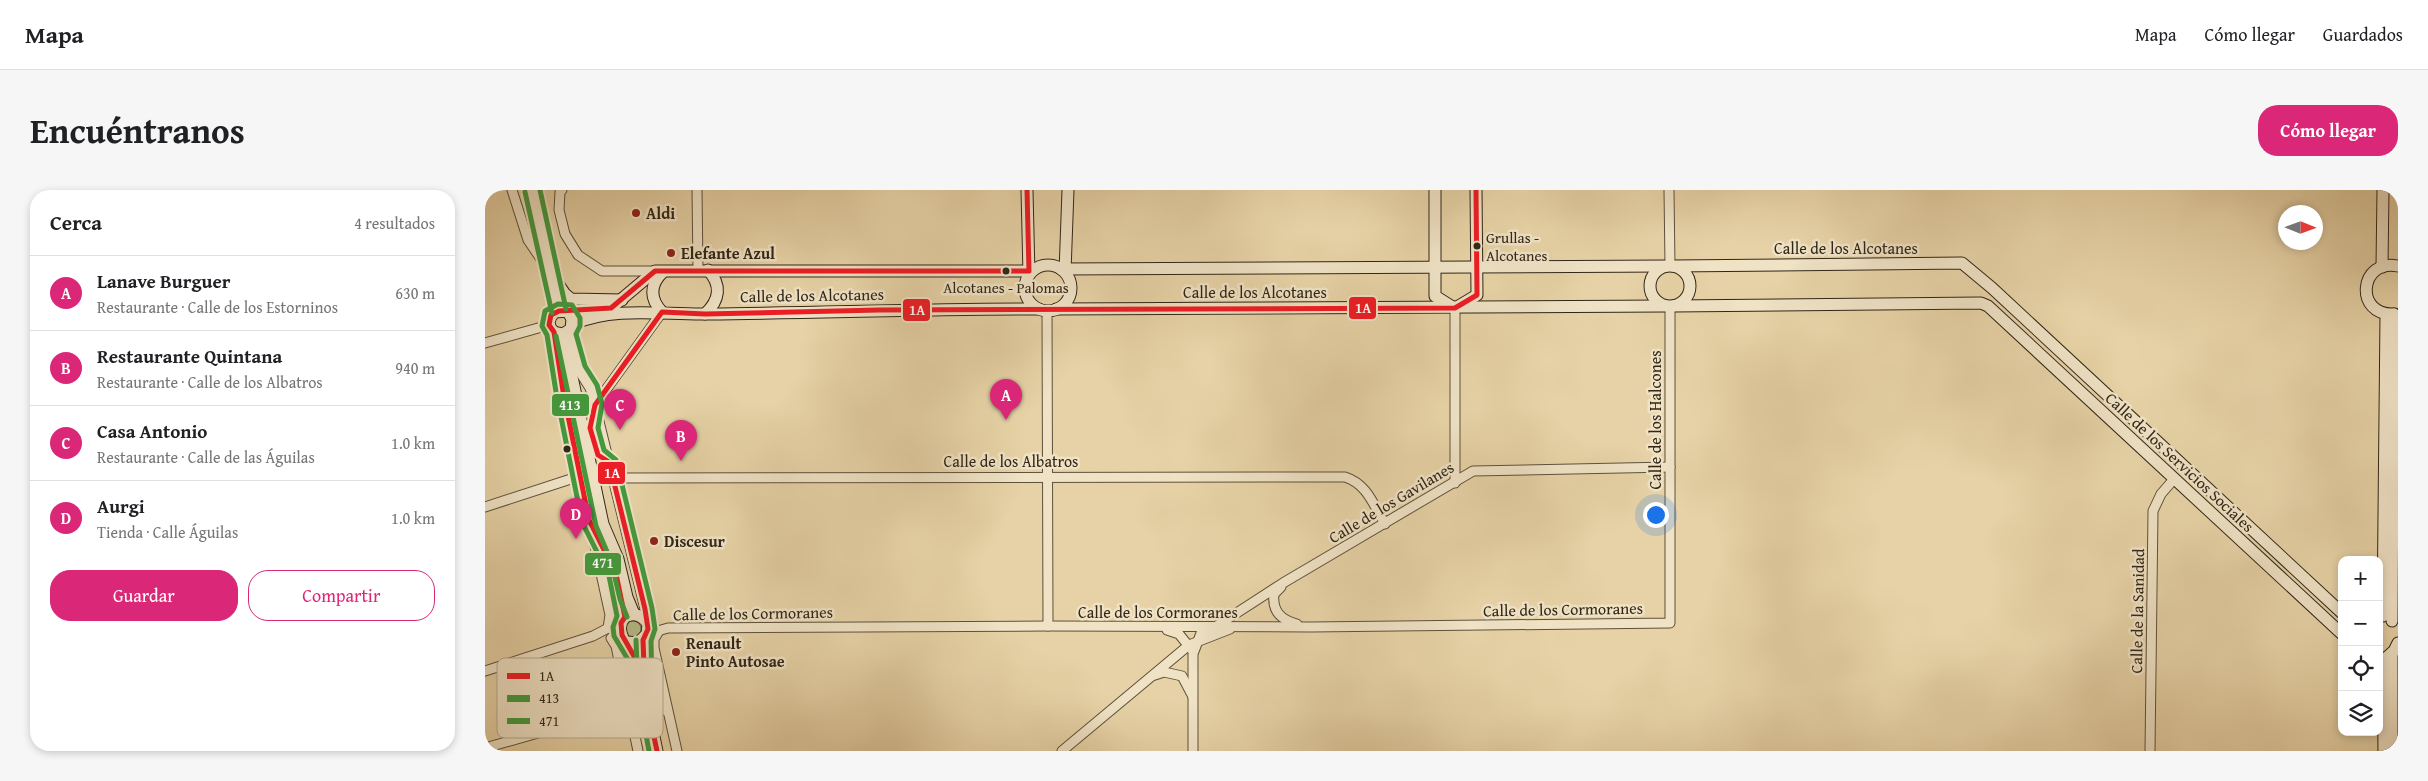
<!DOCTYPE html>
<html lang="es">
<meta charset="utf-8">
<style>
:root{--surface:#fff;--page:#f6f6f6;--text:#202124;--muted:#757577;--line:#e0e0e0;--accent:#db2777}
body{margin:0;font-family:"Gentium Book Plus",serif;background:var(--page);color:var(--text)}
.controls{position:absolute;right:15px;bottom:15px;display:grid;overflow:hidden;border-radius:10px;box-shadow:0 2px 8px #0003}
.controls button{width:45px;height:45px;display:grid;place-items:center;padding:0;border:0;border-bottom:1px solid var(--line);background:var(--surface);color:var(--text);font:25px sans-serif}
.compass{position:absolute;left:1793px;top:15px;width:45px;height:45px;border-radius:50%;background:var(--surface);box-shadow:0 2px 8px #0003;rotate:91deg}
.you{position:absolute;left:1170px;top:324px;width:18px;height:18px;margin:-12px;border:4px solid #fff;border-radius:50%;background:#1a73e8;box-shadow:0 0 0 8px #1a73e833}
.badge{display:grid;place-items:center;width:32px;height:32px;border-radius:50%;background:var(--accent);color:#fff;font-size:16px;font-weight:700}
.pin{position:absolute;translate:-50% -41px;filter:drop-shadow(0 1px 2px #0008)}
.pin::after{content:'';position:absolute;top:26px;width:18px;height:15px;background:inherit;clip-path:polygon(0 0,100% 0,50% 100%)}
.list{margin:0;padding:0;list-style:none}
h2{display:flex;justify-content:space-between;align-items:center;height:65px;margin:0;padding:0 20px;font-size:21px}
h2 small{font-size:16px;font-weight:400;color:var(--muted)}
.list li{display:grid;grid-template-columns:32px 1fr auto;gap:15px;align-items:center;box-sizing:border-box;height:75px;padding:0 20px;border-top:1px solid var(--line)}
.list b{display:block;font-size:19px;white-space:nowrap}
.list p{margin:0;font-size:16px;white-space:nowrap;color:var(--muted)}
.list em{font-size:16px;font-style:normal;color:var(--muted)}
.actions{display:flex;gap:10px;padding:15px 20px}
.actions a{flex:1;padding:11px 0;border:1px solid var(--accent);border-radius:20px;text-align:center;font-size:18px;color:var(--accent)}
.actions .main{background:var(--accent);color:#fff}
.icon{flex:none;width:28px;height:28px;fill:none;stroke:currentColor;stroke-width:2;stroke-linecap:round;stroke-linejoin:round}
.map{position:relative;flex:none;width:1913px;height:561px;overflow:hidden;border-radius:20px}
header{display:flex;align-items:center;gap:30px;box-sizing:border-box;height:70px;padding:0 25px;background:var(--surface);border-bottom:1px solid var(--line)}
header strong{font-size:24px}
nav{display:flex;gap:28px;margin-inline-start:auto;font-size:18px}
.intro{display:flex;align-items:center;justify-content:space-between;box-sizing:border-box;height:120px;padding:0 30px}
h1{margin:0;font-size:35px}
.button{padding:12px 22px;border-radius:20px;background:var(--accent);color:#fff;font-size:18px;font-weight:700}
main{display:flex;gap:30px;padding:0 30px}
aside{flex:1;background:var(--surface);border-radius:20px;box-shadow:0 2px 8px #0003}
.map>svg:first-child{display:block}
.green{fill:#b7bb86;stroke:#74704e}
.lines{fill:none;stroke-linecap:round;stroke-linejoin:round}
.street-casing{stroke:#5e513b;stroke-width:11}
.secondary-casing{stroke:#312617;stroke-width:13}
.street{stroke:#efe2c5;stroke-width:9}
.secondary{stroke:#efe2c5;stroke-width:11}
.bus-1-casing{stroke:#efe2c5;stroke-width:9}
.bus-2-casing{stroke:#efe2c5;stroke-width:9}
.bus-3-casing{stroke:#efe2c5;stroke-width:9}
.bus-1{stroke:#ee1c25;stroke-width:5}
.bus-2{stroke:#459a3d;stroke-width:5}
.bus-3{stroke:#459a3d;stroke-width:5}
.poi-dot{fill:#8f2418;stroke:#efe2c5;stroke-width:2}
.bus-dot{fill:#312617;stroke:#efe2c5;stroke-width:2}
.labels{text-anchor:middle;dominant-baseline:central;stroke-width:5;stroke-linejoin:round;paint-order:stroke}
.bus-label{font-size:15px;fill:#312617;stroke:#efe2c5;text-anchor:start}
.poi-label{font-size:16px;font-weight:bold;fill:#312617;stroke:#efe2c5;text-anchor:start}
.street-label{font-size:16px;fill:#312617;stroke:#efe2c5}
.key{fill:#efe2c5;stroke:#b6aa91;stroke-width:1}
.key-label{font-size:14px;fill:#312617}
.line-badge{stroke:#efe2c5;stroke-width:2}
.badge-label{font-size:14px;text-anchor:middle;font-weight:bold;fill:#fff}
</style>
<header>
<strong>Mapa</strong>
<nav><a>Mapa</a><a>Cómo llegar</a><a>Guardados</a></nav>
</header>
<div class="intro"><h1>Encuéntranos</h1><a class="button">Cómo llegar</a></div>
<main>
<aside>
<h2>Cerca<small>4 resultados</small></h2>
<ul class="list">
<li><span class="badge">A</span><div><b>Lanave Burguer</b><p>Restaurante · Calle de los Estorninos</p></div><em>630 m</em></li>
<li><span class="badge">B</span><div><b>Restaurante Quintana</b><p>Restaurante · Calle de los Albatros</p></div><em>940 m</em></li>
<li><span class="badge">C</span><div><b>Casa Antonio</b><p>Restaurante · Calle de las Águilas</p></div><em>1.0 km</em></li>
<li><span class="badge">D</span><div><b>Aurgi</b><p>Tienda · Calle Águilas</p></div><em>1.0 km</em></li>
</ul>
<div class="actions"><a class="main">Guardar</a><a>Compartir</a></div>
</aside>
<div class="map">
<svg width="1913" height="561" viewBox="0 0 1913 561">
<rect width="100%" height="100%" fill="#e6d2a6"/>
<filter id="stains"><feTurbulence type="fractalNoise" baseFrequency=".004" numOctaves="4"/><feColorMatrix values="0 0 0 0 .2 0 0 0 0 .09 0 0 0 0 .02 0 0 0 .5 -.17"/></filter>
<radialGradient id="worn" r=".72"><stop offset=".6" stop-color="#630" stop-opacity="0"/><stop offset="1" stop-color="#630" stop-opacity=".3"/></radialGradient>
<!-- green -->
<circle class="green" cx="148" cy="439" r="8"/>
<g class="lines">
<defs>
<g id="street">
<path d="M27 0 43 50 64 81"/>
<path d="M77 0 75 2 74 20 80 44 93 65 117 81H170"/>
<path d="M212 0 213 80"/>
<path d="M1184 0 1185 76"/>
<path d="M562 121 563 436"/>
<path d="M69 142V153L95 286 125 425 123 438"/>
<path d="M83 142 93 179 105 198 110 215 160 419V429"/>
<path d="M0 153 64 135"/>
<path d="M110 215 177 122"/>
<path d="M128 288 860 287C882 294 888 314 900 334"/>
<path d="M970 293V118"/>
<path d="M0 317 95 286"/>
<path d="M110 341 131 384"/>
<path d="M796 397 789 404C787 421 796 430 812 434"/>
<path d="M682 440 694 444 706 459"/>
<path d="M174 441 169 449V458L192 561"/>
<path d="M162 444 183 438 563 436 826 437 1185 433V116"/>
<path d="M126 448 131 456 153 561"/>
<path d="M160 472 171 503 181 521"/>
<path d="M0 481 108 446 127 436"/>
<path d="M670 485 679 482 697 486 707 505"/>
<path d="M0 558 130 521C148 506 151 497 150 474"/>
<path d="M577 561 704 455 745 439"/>
<path d="M708 561V464L716 443 730 437 798 393 988 281 1185 277"/>
<path d="M1665 561 1668 321 1676 304 1689 289"/>
</g>
<g id="secondary">
<path d="M47 0 74 121"/>
<path d="M542 0 544 85"/>
<path d="M950 0V106L969 118"/>
<circle cx="563" cy="98" r="23"/>
<circle cx="1185" cy="96" r="20"/>
<path d="M1188 76 1477 73 1507 98 1857 423"/>
<path d="M1897 77 1898 0"/>
<path d="M576 79 1182 76"/>
<path d="M580 82 583 0"/>
<path d="M69 88 80 104 86 109 137 110"/>
<path d="M1188 116 1496 113 1503 116 1857 444"/>
<path d="M972 117 992 105 991 0"/>
<path d="M571 119 1181 116"/>
<path d="M83 122 87 129 86 139 78 144 69 142C62 136 63 128 70 122L126 118 170 81H547"/>
<path d="M177 122C165 109 164 95 178 82"/>
<path d="M220 124C235 110 237 95 223 80"/>
<path d="M1909 124C1869 126 1874 68 1913 76"/>
<path d="M88 134C131 116 177 125 223 124 333 123 443 119 554 119"/>
<path d="M78 144 118 334 133 369 142 407 149 424"/>
<path d="M1898 426 1901 124"/>
<path d="M1907 431 1909 124"/>
<path d="M142 452 153 453 162 444 163 434C157 425 149 422 140 427 126 442 148 460 154 475L172 561"/>
<path d="M1907 463V561"/>
<path d="M1901 468 1909 461 1913 453"/>
<path d="M1898 469 1899 561"/>
</g>
</defs>
<!-- street casing -->
<use href="#street" class="street-casing"/>
<!-- secondary casing -->
<use href="#secondary" class="secondary-casing"/>
<!-- street -->
<use href="#street" class="street"/>
<!-- secondary -->
<use href="#secondary" class="secondary"/>
<defs>
<g id="bus-1">
<path d="M160 501 158 450 163 439 160 419 124 272 113 265 105 238 110 215 177 122 220 124 394 120 970 118 992 105 991 0"/>
<path d="M172 561 154 475 137 445 136 433 140 427 131 384 104 330 78 201 69 142 64 135 66 125 74 121 126 118 170 81H544L542 0"/>
</g>
<g id="bus-2">
<path d="M40 2 67 123"/>
<path d="M71 146 111 336 126 371 135 409 142 427"/>
<path d="M151 450 153 502 164 561"/>
</g>
<g id="bus-3">
<path d="M55 0 81 119"/>
<path d="M152 495 145 473 129 446 128 437 132 426 124 386 97 332 71 202 62 145 57 136 60 121 73 114 87 115 95 128V136L91 144 100 176 112 195 117 214 113 238 119 260 131 270 167 418 170 439 166 451 167 493"/>
</g>
</defs>
<!-- bus-1 casing -->
<use href="#bus-1" class="bus-1-casing"/>
<!-- bus-2 casing -->
<use href="#bus-2" class="bus-2-casing"/>
<!-- bus-3 casing -->
<use href="#bus-3" class="bus-3-casing"/>
<!-- bus-1 -->
<use href="#bus-1" class="bus-1"/>
<!-- bus-2 -->
<use href="#bus-2" class="bus-2"/>
<!-- bus-3 -->
<use href="#bus-3" class="bus-3"/>
</g>
<!-- markers -->
<g class="poi-dot">
<circle cx="151" cy="23" r="5"/>
<circle cx="186" cy="63" r="5"/>
<circle cx="169" cy="351" r="5"/>
<circle cx="191" cy="462" r="5"/>
</g>
<g class="bus-dot">
<circle cx="992" cy="56" r="4.5"/>
<circle cx="521" cy="81" r="4.5"/>
<circle cx="82" cy="259" r="4.5"/>
</g>
<g class="labels">
<!-- bus labels -->
<g class="bus-label">
<text x="1001" y="47">Grullas -<tspan x="1001" dy="18">Alcotanes</tspan></text>
<text x="521" y="97" text-anchor="middle">Alcotanes - Palomas</text>
</g>
<!-- poi labels -->
<g class="poi-label">
<text x="161" y="23">Aldi</text>
<text x="196" y="63">Elefante Azul</text>
<text x="179" y="351">Discesur</text>
<text x="201" y="453">Renault<tspan x="201" dy="18">Pinto Autosae</tspan></text>
</g>
<!-- street labels -->
<g class="street-label">
<text x="1361" y="58">Calle de los Alcotanes</text>
<text x="770" y="102">Calle de los Alcotanes</text>
<text transform="translate(327 105) rotate(-1)">Calle de los Alcotanes</text>
<text transform="translate(1170 230) rotate(-90)">Calle de los Halcones</text>
<text x="526" y="271">Calle de los Albatros</text>
<text transform="translate(1695 272) rotate(43)">Calle de los Servicios Sociales</text>
<text transform="translate(906 312) rotate(-31)">Calle de los Gavilanes</text>
<text transform="translate(1078 419) rotate(-1)">Calle de los Cormoranes</text>
<text transform="translate(1652 421) rotate(-89)">Calle de la Sanidad</text>
<text x="673" y="422">Calle de los Cormoranes</text>
<text transform="translate(268 423) rotate(-1)">Calle de los Cormoranes</text>
</g>
</g>
<!-- legend -->
<rect x="12" y="468" width="166" height="80" rx="8" class="key"/>
<rect x="22" y="483" width="23" height="6" fill="#ee1c25"/>
<rect x="22" y="505" width="23" height="7" fill="#459a3d"/>
<rect x="22" y="528" width="23" height="6" fill="#459a3d"/>
<g class="key-label">
<text x="54" y="491">1A</text>
<text x="54" y="513">413</text>
<text x="54" y="536">471</text>
</g>
<g class="line-badge">
<rect x="863" y="106" width="29" height="24" rx="5" fill="#ee1c25"/>
<rect x="417" y="108" width="29" height="24" rx="5" fill="#ee1c25"/>
<rect x="66" y="203" width="39" height="24" rx="5" fill="#459a3d"/>
<rect x="112" y="271" width="29" height="24" rx="5" fill="#ee1c25"/>
<rect x="99" y="362" width="38" height="24" rx="5" fill="#459a3d"/>
</g>
<g class="badge-label">
<text x="878" y="123">1A</text>
<text x="432" y="125">1A</text>
<text x="85" y="220">413</text>
<text x="127" y="288">1A</text>
<text x="118" y="378">471</text>
</g>
<rect width="100%" height="100%" filter="url(#stains)"/>
<rect width="100%" height="100%" fill="url(#worn)"/>
</svg>
<div class="controls">
<button>+</button>
<button>−</button>
<button><svg class="icon" aria-label="locate" viewBox="0 0 24 24"><circle cx="12" cy="12" r="6"/><path d="M12 2v4M12 18v4M2 12h4M18 12h4"/></svg></button>
<button><svg class="icon" aria-label="layers" viewBox="0 0 24 24"><path d="M12 4l9 5-9 5-9-5zM3 14l9 5 9-5"/></svg></button>
</div>
<svg class="compass" viewBox="-18 -18 36 36"><path d="M0-13l5 13h-10z" fill="#e53935"/><path d="M0 13l5-13h-10z" fill="#757577"/></svg>
<div class="you"></div>
<div class="pin badge" style="left:521px;top:230px">A</div>
<div class="pin badge" style="left:196px;top:271px">B</div>
<div class="pin badge" style="left:135px;top:240px">C</div>
<div class="pin badge" style="left:91px;top:349px">D</div>
</div>
</main>
